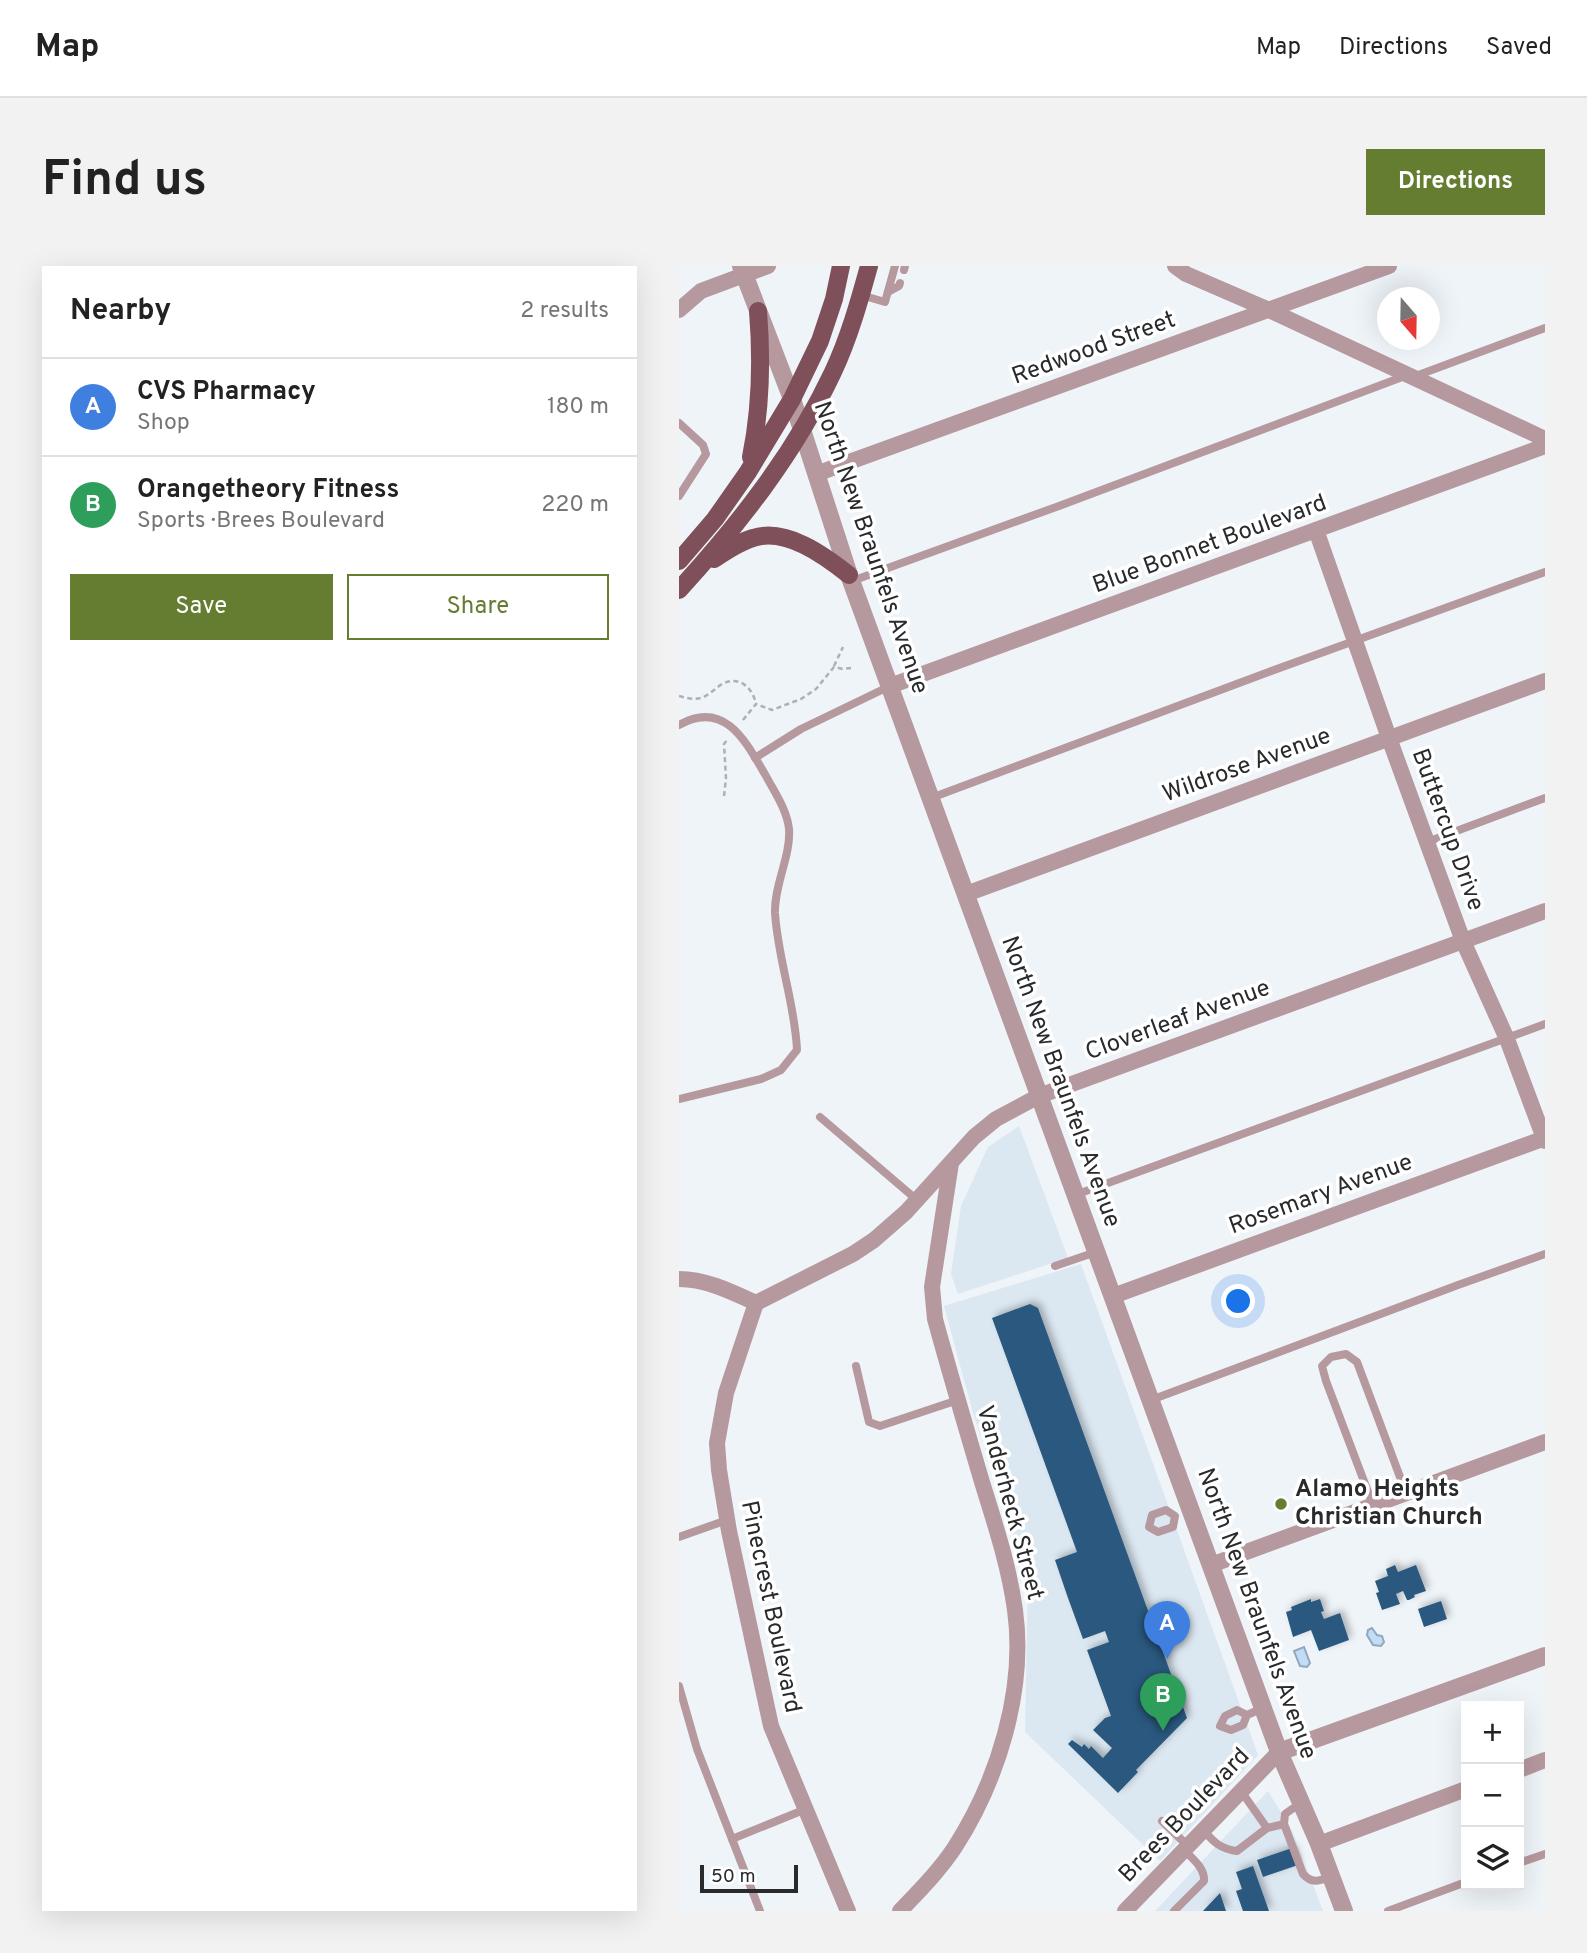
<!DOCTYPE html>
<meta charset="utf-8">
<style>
:root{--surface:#fff;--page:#f2f2f2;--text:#222;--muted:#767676;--line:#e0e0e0;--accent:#647d30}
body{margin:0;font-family:Overpass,sans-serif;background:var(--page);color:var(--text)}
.controls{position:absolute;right:21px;bottom:21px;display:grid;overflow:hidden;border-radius:0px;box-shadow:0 7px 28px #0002}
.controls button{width:63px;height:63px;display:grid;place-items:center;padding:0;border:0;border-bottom:2px solid var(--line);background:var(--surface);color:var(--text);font:35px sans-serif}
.compass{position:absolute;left:698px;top:21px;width:63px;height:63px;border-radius:50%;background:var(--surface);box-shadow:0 7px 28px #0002;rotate:160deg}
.scale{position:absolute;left:21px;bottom:18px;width:98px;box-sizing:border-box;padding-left:7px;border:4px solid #282a2c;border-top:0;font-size:19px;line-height:24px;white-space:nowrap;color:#282a2c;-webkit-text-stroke:5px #fff;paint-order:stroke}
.you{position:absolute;left:560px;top:1036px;width:24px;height:24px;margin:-18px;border:5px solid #fff;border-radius:50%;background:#1a73e8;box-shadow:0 0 0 10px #1a73e833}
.badge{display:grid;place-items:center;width:46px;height:46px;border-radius:50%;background:var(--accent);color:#fff;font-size:23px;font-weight:700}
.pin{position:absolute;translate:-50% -58px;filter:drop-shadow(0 2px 4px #0008)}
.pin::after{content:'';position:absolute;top:37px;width:24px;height:21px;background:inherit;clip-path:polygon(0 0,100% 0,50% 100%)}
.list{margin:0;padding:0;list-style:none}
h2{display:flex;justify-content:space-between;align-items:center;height:91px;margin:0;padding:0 28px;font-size:30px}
h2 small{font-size:23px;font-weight:400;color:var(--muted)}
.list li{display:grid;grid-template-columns:46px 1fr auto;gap:21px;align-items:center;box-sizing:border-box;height:98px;padding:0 28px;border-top:2px solid var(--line)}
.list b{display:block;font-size:26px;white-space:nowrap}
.list p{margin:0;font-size:23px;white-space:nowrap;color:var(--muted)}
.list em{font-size:23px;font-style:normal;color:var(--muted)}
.actions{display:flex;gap:14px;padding:21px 28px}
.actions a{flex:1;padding:16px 0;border:2px solid var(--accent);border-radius:0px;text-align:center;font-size:24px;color:var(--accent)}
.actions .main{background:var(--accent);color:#fff}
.icon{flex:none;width:38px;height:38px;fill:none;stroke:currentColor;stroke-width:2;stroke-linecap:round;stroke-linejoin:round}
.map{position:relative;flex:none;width:866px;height:1645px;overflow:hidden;border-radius:0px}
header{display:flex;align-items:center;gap:42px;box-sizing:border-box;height:98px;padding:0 35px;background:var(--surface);border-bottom:2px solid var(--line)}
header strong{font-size:33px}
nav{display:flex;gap:38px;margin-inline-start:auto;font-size:24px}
.intro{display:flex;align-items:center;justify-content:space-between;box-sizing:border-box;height:168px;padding:0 42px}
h1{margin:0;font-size:49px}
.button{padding:18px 32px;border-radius:0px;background:var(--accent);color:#fff;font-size:24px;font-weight:700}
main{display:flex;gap:42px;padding:0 42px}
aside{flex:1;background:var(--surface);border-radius:0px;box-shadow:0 7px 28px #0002}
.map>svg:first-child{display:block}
.built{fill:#dbe7f1}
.water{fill:#c1dcf7;stroke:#93a7ba;stroke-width:2}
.building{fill:#2b597e;filter:url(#shadow)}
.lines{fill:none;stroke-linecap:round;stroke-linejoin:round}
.path{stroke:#adb1b5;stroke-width:2.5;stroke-dasharray:5 3.5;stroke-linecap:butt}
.service{stroke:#b6999f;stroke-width:8}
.minor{stroke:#b6999f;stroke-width:16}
.tertiary{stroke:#b6999f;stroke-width:18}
.primary{stroke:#7f4f5a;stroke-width:18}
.poi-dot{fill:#647d30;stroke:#fff;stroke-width:2.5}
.labels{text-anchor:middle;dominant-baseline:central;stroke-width:7;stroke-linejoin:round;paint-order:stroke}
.street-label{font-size:24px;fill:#282a2c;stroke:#fff}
.poi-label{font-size:24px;font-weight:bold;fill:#282a2c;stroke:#fff;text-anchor:start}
</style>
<header>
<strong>Map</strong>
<nav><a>Map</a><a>Directions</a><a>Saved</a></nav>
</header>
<div class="intro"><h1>Find us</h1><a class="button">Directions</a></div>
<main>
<aside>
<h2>Nearby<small>2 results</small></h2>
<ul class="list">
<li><span class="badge" style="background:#3f7fe0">A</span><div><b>CVS Pharmacy</b><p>Shop</p></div><em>180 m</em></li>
<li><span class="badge" style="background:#2e9e5b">B</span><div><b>Orangetheory Fitness</b><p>Sports · Brees Boulevard</p></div><em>220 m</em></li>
</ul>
<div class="actions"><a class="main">Save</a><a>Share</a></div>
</aside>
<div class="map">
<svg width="866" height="1645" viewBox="0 0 866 1645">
<defs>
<filter id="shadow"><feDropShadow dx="3.5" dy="-3.5" stdDeviation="3.5" flood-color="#0004"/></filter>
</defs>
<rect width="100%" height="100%" fill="#eff4f9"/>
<!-- built -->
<g class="built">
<path d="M340 860 389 992 279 1028 272 1008 282 940 309 881Z"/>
<path d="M402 998 579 1489 481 1595 346 1466 349 1313 294 1147 265 1040Z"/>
<path d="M589 1525 614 1566 644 1645H476Z"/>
</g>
<!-- water -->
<g class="water">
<path d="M693 1362 698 1369 703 1370 705 1376 702 1380 694 1379 688 1369 689 1364Z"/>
<path d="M625 1381 631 1397 628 1401 621 1400 615 1385Z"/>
</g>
<!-- building -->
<g class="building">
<path d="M351 1038 359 1042 508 1452 457 1504 459 1506 439 1527 389 1478 393 1474 403 1481 405 1478 410 1483 412 1480 424 1492 433 1482 414 1464 426 1452 432 1450 408 1384 430 1376 426 1365 404 1373 389 1332 376 1294 398 1286 313 1052Z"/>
<path d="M716 1299 719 1306 737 1299 747 1325 735 1329 736 1331 730 1334H728L724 1325 717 1328 721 1338 703 1344 697 1327 700 1326 696 1315 709 1310 707 1303Z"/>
<path d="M632 1333V1336L641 1333 645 1345 642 1346 645 1353 661 1347 670 1374 640 1385 632 1364 614 1371 607 1346 613 1344 612 1341Z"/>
<path d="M762 1335 768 1353 745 1361 739 1343Z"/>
<path d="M613 1582 619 1599 584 1611 578 1594Z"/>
<path d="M574 1600 590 1645H564L557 1625 563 1623 557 1606Z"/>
<path d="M541 1627 547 1645H524Z"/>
</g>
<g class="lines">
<!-- path -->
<g class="path">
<path d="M155 400 164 381"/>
<path d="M0 430C7 432 14 434 22 432 31 429 37 421 45 417 62 410 74 423 77 438"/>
<path d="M64 454 77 438 93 444 122 433 137 423 155 401 164 403 172 402"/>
<path d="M45 530 47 512 45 478 49 473"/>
</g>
<!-- service -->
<g class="service">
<path d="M225 4 226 0"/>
<path d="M209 26 220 20 221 17"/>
<path d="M182 29 206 36 216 0"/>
<path d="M734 111 866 62"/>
<path d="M0 157 24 179 27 188 0 230"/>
<path d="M173 315 380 240 726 110"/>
<path d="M0 459C46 433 67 476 87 510 96 527 108 544 110 563 112 590 95 619 96 647 99 694 116 738 118 784L102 804 82 813 0 833"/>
<path d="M76 492 122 463 211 420"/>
<path d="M252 532 595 404 866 306"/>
<path d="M748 576 866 532"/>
<path d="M141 851 238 934"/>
<path d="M396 929 866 758"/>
<path d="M376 1000 417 986"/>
<path d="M177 1100 190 1156 201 1160 279 1134"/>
<path d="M472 1134 779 1019 866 988"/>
<path d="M694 1239 647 1115 643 1100 652 1091 667 1088 678 1096 727 1227"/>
<path d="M487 1244 496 1250 494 1261 479 1266 470 1261 473 1249Z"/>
<path d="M0 1271 48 1254"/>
<path d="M0 1420 18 1483 53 1573 127 1543"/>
<path d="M568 1449 558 1444 546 1450 541 1460 552 1464 564 1459 568 1449 584 1442"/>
<path d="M562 1525 588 1562"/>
<path d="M623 1536 606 1548 605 1558 624 1608C633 1618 640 1615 652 1611"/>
<path d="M483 1555 509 1580"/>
<path d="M524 1564C535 1576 541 1583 558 1585L588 1562 605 1558"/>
<path d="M53 1573 81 1645"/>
<path d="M840 1597 866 1588"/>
<path d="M495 1645 525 1615C526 1602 513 1592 505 1584"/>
<path d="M709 1645 787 1616"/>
</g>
<!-- minor -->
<g class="minor">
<path d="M496 0 507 8 590 44 866 173"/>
<path d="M0 44 22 25 89 0"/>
<path d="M137 208 710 0"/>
<path d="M637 264 710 472 784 675 828 773 866 875"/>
<path d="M211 420 866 180"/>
<path d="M287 628 866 415"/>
<path d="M0 1013C27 1013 53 1026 77 1037L174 988 195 974 227 946 295 871 317 853 360 830 866 645"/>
<path d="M434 1030 866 872"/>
<path d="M77 1037 47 1127 38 1177 40 1204 50 1265 92 1460 169 1645"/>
<path d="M532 1299 866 1176"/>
<path d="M840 1504 866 1494"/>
<path d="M640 1578 787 1523"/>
<path d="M221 1645C240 1625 261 1604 276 1581 319 1514 347 1424 336 1344 330 1300 316 1258 303 1216 287 1162 271 1108 256 1053L253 1021 272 897"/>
<path d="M446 1645 600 1486"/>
</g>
<!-- tertiary -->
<g class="tertiary">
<path d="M62 0 113 133 170 309 600 1486 640 1578 665 1645"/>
<path d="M600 1486 866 1390"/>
</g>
<!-- primary -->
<g class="primary">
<path d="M72 191C82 142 83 94 79 45"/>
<path d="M35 293C47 285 60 276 74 272 107 261 146 290 170 309"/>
<path d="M0 295 36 253 69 206 113 133 141 75 155 33 162 0"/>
<path d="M0 324C60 258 116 187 154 106 170 72 180 36 190 0"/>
</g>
</g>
<!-- markers -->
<circle class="poi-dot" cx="602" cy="1238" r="7"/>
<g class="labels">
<!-- street labels -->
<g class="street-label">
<text transform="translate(415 83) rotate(-20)">Redwood Street</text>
<text transform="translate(531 279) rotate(-20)">Blue Bonnet Boulevard</text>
<text transform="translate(191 282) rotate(71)">North New Braunfels Avenue</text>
<text transform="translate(568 500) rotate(-20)">Wildrose Avenue</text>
<text transform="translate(768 564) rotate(70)">Buttercup Drive</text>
<text transform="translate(499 755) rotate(-20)">Cloverleaf Avenue</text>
<text transform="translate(381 816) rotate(70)">North New Braunfels Avenue</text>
<text transform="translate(642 929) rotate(-20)">Rosemary Avenue</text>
<text transform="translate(330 1237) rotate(75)">Vanderheck Street</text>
<text transform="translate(91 1341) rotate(78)">Pinecrest Boulevard</text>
<text transform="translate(577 1348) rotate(70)">North New Braunfels Avenue</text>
<text transform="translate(506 1550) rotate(-46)">Brees Boulevard</text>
</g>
<!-- poi labels -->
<g class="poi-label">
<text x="616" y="1224">Alamo Heights<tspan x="616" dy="28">Christian Church</tspan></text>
</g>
</g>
</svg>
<div class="controls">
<button>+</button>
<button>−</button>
<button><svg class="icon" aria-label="layers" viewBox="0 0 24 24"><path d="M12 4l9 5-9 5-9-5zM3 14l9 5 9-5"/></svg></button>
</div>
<svg class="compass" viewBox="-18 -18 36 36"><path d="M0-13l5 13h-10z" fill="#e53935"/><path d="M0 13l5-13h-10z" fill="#767676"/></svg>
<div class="scale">50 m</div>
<div class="you"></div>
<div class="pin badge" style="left:488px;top:1393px;background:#3f7fe0">A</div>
<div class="pin badge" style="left:484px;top:1465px;background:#2e9e5b">B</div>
</div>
</main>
